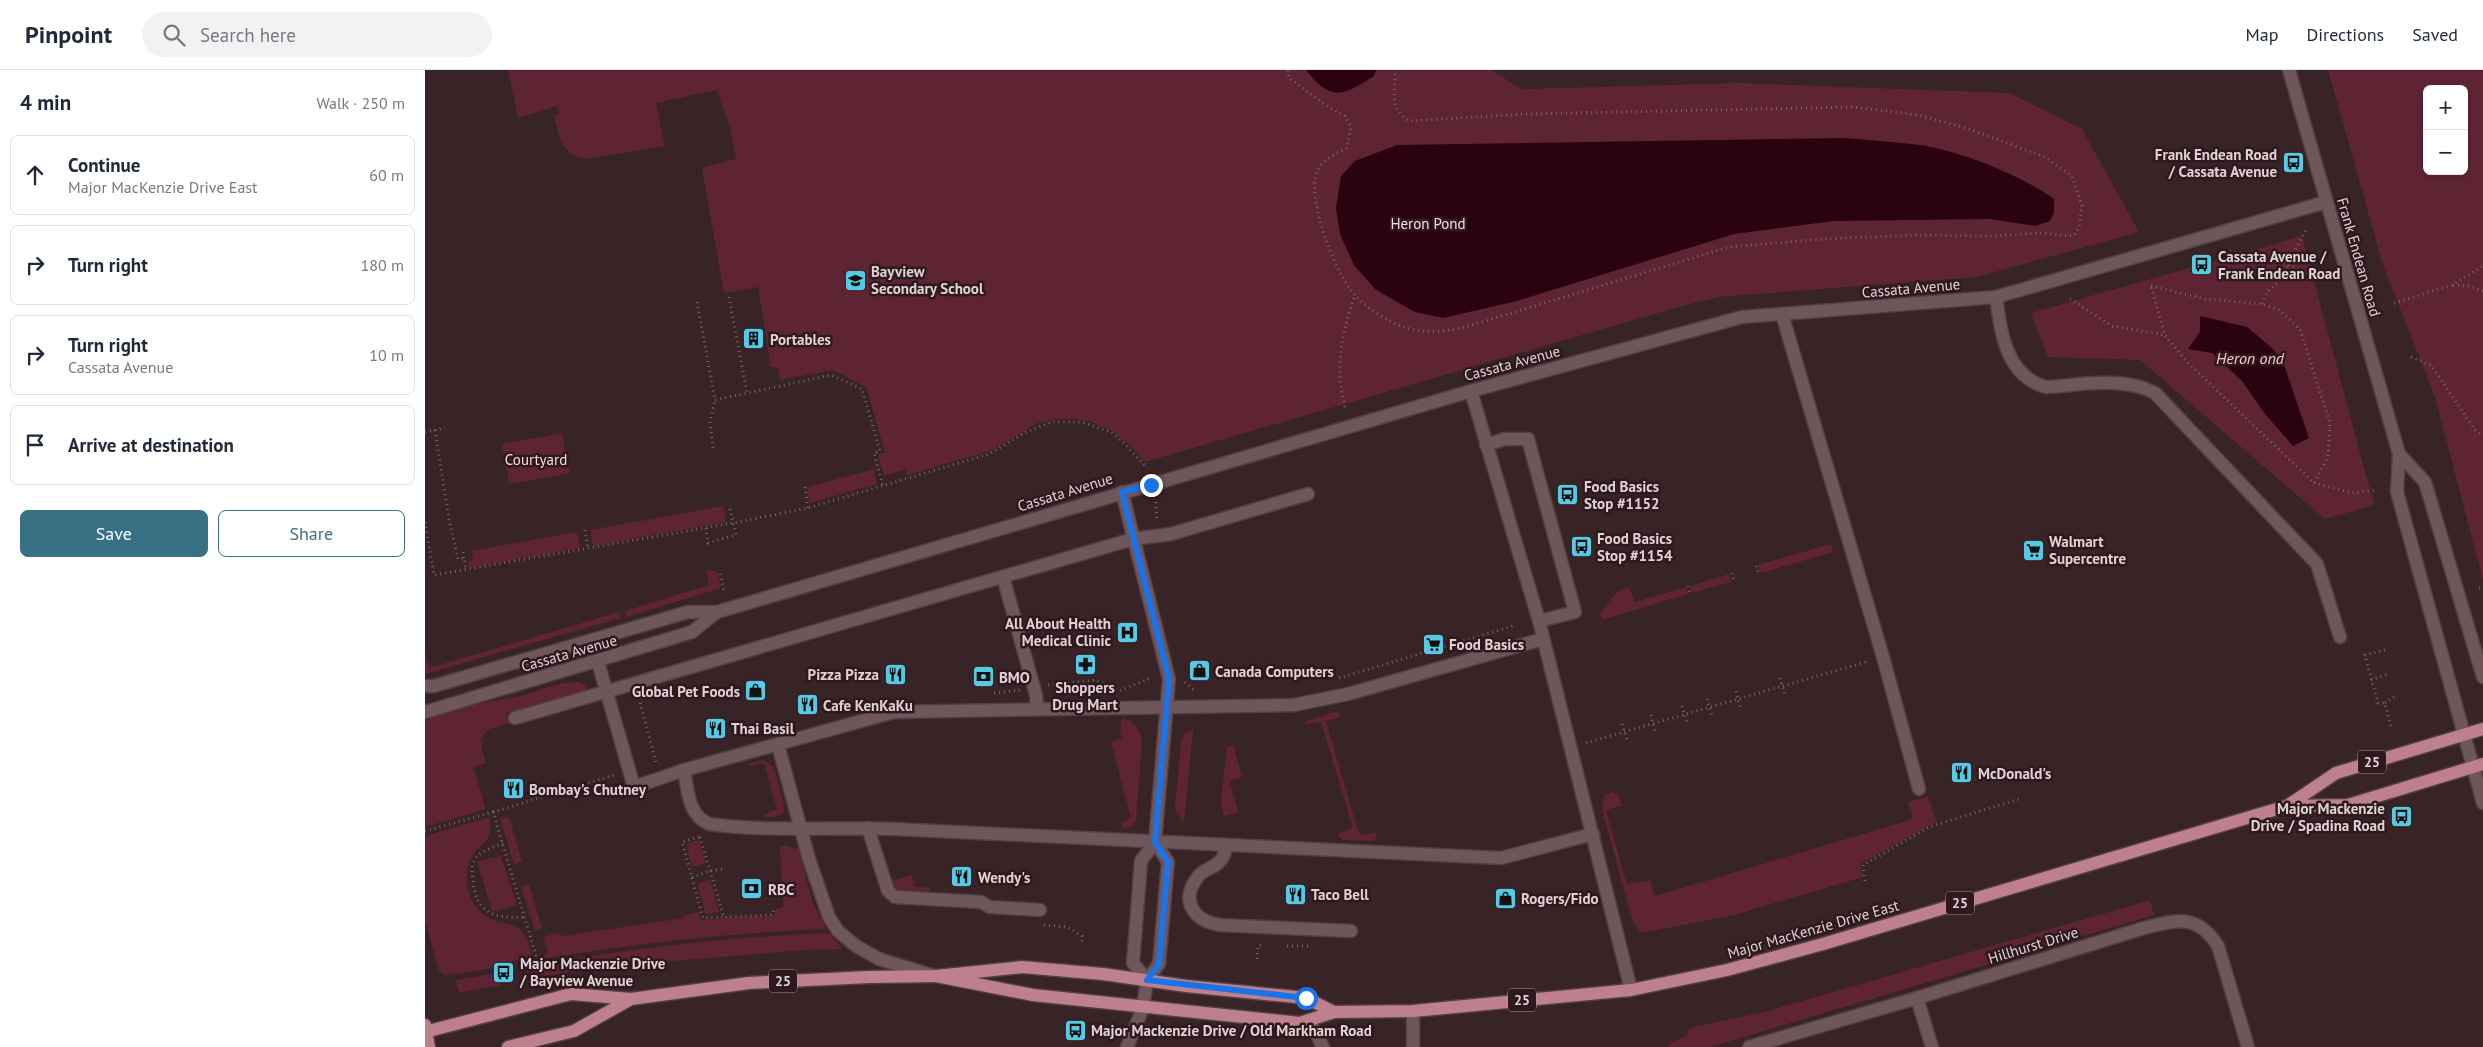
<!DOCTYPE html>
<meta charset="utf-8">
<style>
:root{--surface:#fff;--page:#f2f2f3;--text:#1f2937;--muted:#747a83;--line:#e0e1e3;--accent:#397184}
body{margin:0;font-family:"PT Sans",sans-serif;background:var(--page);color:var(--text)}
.controls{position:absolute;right:15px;top:15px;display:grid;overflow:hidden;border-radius:8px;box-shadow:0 2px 8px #0003}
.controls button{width:45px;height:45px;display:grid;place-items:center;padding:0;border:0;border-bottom:1px solid var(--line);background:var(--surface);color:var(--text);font:25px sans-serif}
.stop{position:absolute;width:15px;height:15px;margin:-11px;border:4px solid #1a73e8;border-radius:50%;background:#fff}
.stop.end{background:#1a73e8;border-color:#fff;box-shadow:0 1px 5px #0008}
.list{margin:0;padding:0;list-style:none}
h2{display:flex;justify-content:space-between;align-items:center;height:65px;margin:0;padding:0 20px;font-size:21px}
h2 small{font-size:16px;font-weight:400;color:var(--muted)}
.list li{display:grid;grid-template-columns:32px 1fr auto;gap:15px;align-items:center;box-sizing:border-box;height:80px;margin:0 10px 10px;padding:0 10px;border:1px solid var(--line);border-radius:8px}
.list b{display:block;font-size:19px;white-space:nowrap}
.list p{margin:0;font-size:16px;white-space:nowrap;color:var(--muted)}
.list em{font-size:16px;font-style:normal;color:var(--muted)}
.actions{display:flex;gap:10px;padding:15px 20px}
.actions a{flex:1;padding:11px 0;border:1px solid var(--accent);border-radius:8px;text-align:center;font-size:18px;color:var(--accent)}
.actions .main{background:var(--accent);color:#fff}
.icon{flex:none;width:28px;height:28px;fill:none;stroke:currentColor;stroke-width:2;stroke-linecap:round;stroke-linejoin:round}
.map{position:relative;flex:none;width:2058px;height:977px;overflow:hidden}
header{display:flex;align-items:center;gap:30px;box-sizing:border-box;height:70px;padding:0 25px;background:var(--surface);border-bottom:1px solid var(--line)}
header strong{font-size:24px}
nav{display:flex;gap:28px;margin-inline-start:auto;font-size:18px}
.search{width:350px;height:45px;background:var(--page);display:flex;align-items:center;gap:12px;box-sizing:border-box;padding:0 18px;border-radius:28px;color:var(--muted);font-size:19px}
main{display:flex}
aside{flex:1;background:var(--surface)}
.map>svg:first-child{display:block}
.green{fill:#5f2434;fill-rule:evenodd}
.water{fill:#2b020f}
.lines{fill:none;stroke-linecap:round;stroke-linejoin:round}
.minor-casing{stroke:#513f43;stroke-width:15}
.major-casing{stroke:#513f43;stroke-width:15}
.path{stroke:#786569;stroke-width:3;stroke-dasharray:1 4;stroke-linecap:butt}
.minor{stroke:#6f565b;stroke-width:12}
.major{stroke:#be808d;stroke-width:12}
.route{stroke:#1a73e8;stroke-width:6}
.labels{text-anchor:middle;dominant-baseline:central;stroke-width:5;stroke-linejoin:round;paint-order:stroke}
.shield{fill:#2e191e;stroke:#ab9a9d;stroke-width:1}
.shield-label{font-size:14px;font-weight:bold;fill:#e0d1d3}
.poi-label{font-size:15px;font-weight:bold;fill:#e0d1d3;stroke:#2e191e;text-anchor:start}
.park-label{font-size:15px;fill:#f6dce1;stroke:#2e191e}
.street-label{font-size:15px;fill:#e0d1d3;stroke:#2e191e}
.water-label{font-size:16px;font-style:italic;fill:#f9c7d0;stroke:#2e191e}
</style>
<header>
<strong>Pinpoint</strong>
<div class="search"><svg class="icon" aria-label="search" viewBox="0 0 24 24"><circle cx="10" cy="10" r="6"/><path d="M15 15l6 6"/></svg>Search here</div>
<nav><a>Map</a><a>Directions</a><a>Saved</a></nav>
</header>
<main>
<aside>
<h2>4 min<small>Walk · 250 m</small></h2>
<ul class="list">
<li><svg class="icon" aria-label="ahead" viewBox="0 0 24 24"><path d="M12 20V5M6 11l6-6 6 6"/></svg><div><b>Continue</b><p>Major MacKenzie Drive East</p></div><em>60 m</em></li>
<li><svg class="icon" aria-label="right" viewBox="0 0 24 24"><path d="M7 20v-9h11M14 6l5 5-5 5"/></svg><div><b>Turn right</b></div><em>180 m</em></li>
<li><svg class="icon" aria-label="right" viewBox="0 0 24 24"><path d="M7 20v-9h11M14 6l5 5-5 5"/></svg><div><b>Turn right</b><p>Cassata Avenue</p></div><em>10 m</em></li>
<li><svg class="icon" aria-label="arrive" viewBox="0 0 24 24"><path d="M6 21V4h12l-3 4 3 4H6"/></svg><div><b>Arrive at destination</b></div></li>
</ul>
<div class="actions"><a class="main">Save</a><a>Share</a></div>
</aside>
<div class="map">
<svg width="2058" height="977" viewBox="0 0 2058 977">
<rect width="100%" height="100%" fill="#382327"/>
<!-- green -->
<g class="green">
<path d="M83 0H1067L1096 19 1314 13 1584 23 1657 59 1714 162 1552 207 1293 227 1257 236 720 392 705 375 689 362 672 354 653 349H632L610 354 571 378 561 382 482 405 481 399 459 406 453 385 460 382 441 317 408 300 355 310 353 297H346L333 217 299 223 277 98 311 89 305 58 292 20 231 33 240 76 162 89C135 85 136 69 129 46L134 44 132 36 93 48Z"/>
<path d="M1903 0H2058V510L2010 327 1958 195ZM2002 19H2039V101H2002Z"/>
<path d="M1877 166 1949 435 1900 449 1715 290 1623 287 1606 243Z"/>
<path d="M137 363 145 403 84 414 77 374Z"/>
<path d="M449 399 452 414 385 433 382 417Z"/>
<path d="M298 436 301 452 168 476 165 460Z"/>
<path d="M152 462 155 478 44 498 43 492 48 491 47 481Z"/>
<path d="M1406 474 1408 482 1336 503 1333 495Z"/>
<path d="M281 500 292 501 296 518 201 547 200 541 284 515Z"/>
<path d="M1304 504 1306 512 1267 523 1265 516Z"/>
<path d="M1204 517 1210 532 1261 517 1263 524 1177 550 1175 543C1186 531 1188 522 1204 517Z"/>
<path d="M194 542 196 548 0 604V583L4 598Z"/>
<path d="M155 612 162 616 161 623 81 643 84 653 62 660 55 670 58 672 56 676 61 693 48 697 61 739 0 757V650C29 635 63 633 94 626 115 621 134 611 155 612Z"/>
<path d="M913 641 915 647 901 651 933 761 936 765 951 763V768L948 771 918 770 913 766 914 763 928 758 896 652 880 654 881 651Z"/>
<path d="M697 648C709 651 716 660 717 673L711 750 708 755 701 759 697 758 696 753 706 748 686 672 697 668 695 662Z"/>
<path d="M768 659V660L759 752 751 743 750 734 756 673 759 664Z"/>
<path d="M806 675 809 677 817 707 804 711 813 742 799 746 796 732 802 677Z"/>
<path d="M338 690 349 697 359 735 358 743 351 747H340L338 745 352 739 339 693 324 696 325 693Z"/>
<path d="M1187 722 1194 726 1197 736 1181 740 1202 815 1225 810 1230 826 1488 749 1483 732 1503 726 1511 752 1435 794 1438 807 1309 845 1216 863 1208 852 1177 740 1179 726Z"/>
<path d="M65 747V765C60 774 50 779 46 789 36 810 44 839 66 849 75 854 86 852 95 859 102 866 106 878 107 888L69 895 70 898 19 905 14 901 0 850V766Z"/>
<path d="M84 747 97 792 89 794 75 749Z"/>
<path d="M274 770 281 793 267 797 261 774Z"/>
<path d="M355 776H364L368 779 373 778 388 833 401 859C306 863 212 873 118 889L119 885 123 883 118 867 132 863 138 866 259 848V846L273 842 276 850 350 845 351 839 357 838 358 836Z"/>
<path d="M76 786 92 835 67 842 52 791Z"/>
<path d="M487 805 490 817H505V821L474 820 463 812Z"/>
<path d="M285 810 294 842 281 845 272 814Z"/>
<path d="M104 814 117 858 110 861 96 817Z"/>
<path d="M1725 830 1729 845 1285 977H1244L1243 974 1261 966 1265 958 1343 941Z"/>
<path d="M404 863 417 879 380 880 176 897 103 909 101 897C201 879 302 867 404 863Z"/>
<path d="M72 903 75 915 34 923 31 910Z"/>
</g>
<!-- water -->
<g class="water">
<path d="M881 0H951L949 6C918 26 906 32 881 0Z"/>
<path d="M1419 68C1444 70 1470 72 1495 75 1535 81 1596 105 1629 129V142L1625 151 1610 156 1565 149 1409 151 1309 164 1092 231 1018 248 990 242 951 220 929 195 915 164 911 138 916 106 930 91 972 75Z"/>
<path d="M1775 246 1822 257 1847 278 1858 292 1884 368 1868 376 1840 344 1817 311 1787 283 1763 279 1775 262Z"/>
</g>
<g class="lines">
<defs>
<g id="minor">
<path d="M1864 0 1974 384 1972 422 2058 733"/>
<path d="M1571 227C1576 263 1581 306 1621 317 1657 315 1698 306 1730 323L1892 494 1915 567"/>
<path d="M1357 244 1458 587 1494 719"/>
<path d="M1046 321 1114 551 1206 920"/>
<path d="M1061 375 1080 369H1103L1150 542 1114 551"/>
<path d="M1974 384 2000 412 2058 607"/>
<path d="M697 422 744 609 730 772 716 791 708 893 722 910"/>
<path d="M578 507 611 625 612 639"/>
<path d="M173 592 209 717 259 700C263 721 263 745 284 754 345 762 407 757 469 759L1076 788 1168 764"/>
<path d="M0 616H9L263 542H292L1046 321 1317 247 1571 227 1901 132"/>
<path d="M0 642 267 562 292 542"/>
<path d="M90 648 708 469 746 464 883 424"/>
<path d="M353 675 384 789 404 847 413 861 431 876 454 889 506 905"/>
<path d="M259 700 469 642 869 635 923 624 1118 569"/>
<path d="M443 758 463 821 470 827 556 832 565 837 615 840"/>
<path d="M801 775C800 781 800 787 794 792 788 799 777 799 772 808 755 831 769 851 795 855L926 861"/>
<path d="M1492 928 1507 977"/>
<path d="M884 950 898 977"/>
<path d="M702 977 718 938 722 910 734 894 743 792 730 772"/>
<path d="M988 977V941"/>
<path d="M1324 977 1492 928 1719 858C1752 850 1772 843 1793 876L1823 977"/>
</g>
<g id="major">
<path d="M1862 736 1911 703 2058 659"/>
<path d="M511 906 608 925 875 953 909 942 988 941 1206 920 1302 900 1398 874 1862 736 1923 735 2058 694"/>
<path d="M0 955 4 977"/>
<path d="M0 962 146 924 206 929 324 913 444 907 511 906 597 897 678 904 761 916 881 928 909 942"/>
<path d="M83 977 149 961 206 929"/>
</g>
</defs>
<!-- minor casing -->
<use href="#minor" class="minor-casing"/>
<!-- major casing -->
<use href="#major" class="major-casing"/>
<!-- path -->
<g class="path">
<path d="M863 0 864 8 905 38 920 46 926 57 922 78C912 83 897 90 892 101 881 129 910 204 930 225 943 239 966 254 985 259 1003 263 1019 261 1037 258L1304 177 1398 169 1492 165 1565 166 1615 163 1648 166 1654 158 1657 136 1647 106 1620 87 1538 57 1493 45 1428 37 1102 44 984 51C963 39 971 20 970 0"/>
<path d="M1805 181 1860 193 1894 208"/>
<path d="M2028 215 2043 216 2058 221"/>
<path d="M1726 216 1780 229 1837 234 1853 239 1875 259 1905 353 1903 387 1889 413 1761 291 1740 265Z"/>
<path d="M304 227 322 323"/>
<path d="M1645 229 1687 256 1740 265"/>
<path d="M272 232 290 330 406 305 437 319 455 381 449 383 458 416"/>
<path d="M1969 233 2027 215 2058 196"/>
<path d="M1837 234 1843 221 1854 211 1881 160"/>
<path d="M1986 287 2006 295 2050 360 2058 366"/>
<path d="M920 337C909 298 917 262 930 225"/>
<path d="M10 360 24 450 33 489 39 488 41 500"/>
<path d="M0 362 20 358"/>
<path d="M288 378 285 352 290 330"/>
<path d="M1889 413 1927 423 1950 420"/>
<path d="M380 417 383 438"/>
<path d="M731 432 732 451"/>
<path d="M0 452 9 505 308 453 383 438 564 384 601 362 627 352H656L686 362 699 373 720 396"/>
<path d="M281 458 283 473 311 465 304 435"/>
<path d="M160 460 163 479"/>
<path d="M38 482 39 488"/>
<path d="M1331 496 1334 504"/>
<path d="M1307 503 1309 511"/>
<path d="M295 504 299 520"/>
<path d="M1263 516 1265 524"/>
<path d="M2054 518 2058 517"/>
<path d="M1960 580 1940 585 1953 633H1960L1966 656"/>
<path d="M914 608 1088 556"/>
<path d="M1355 608 1360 625"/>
<path d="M1946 610 1964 604"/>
<path d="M760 612 770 621"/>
<path d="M623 615 671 610 694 621 726 608"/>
<path d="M1311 621 1315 638"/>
<path d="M569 623 595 620"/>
<path d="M214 628 231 693 234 692"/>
<path d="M1282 629 1287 646"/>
<path d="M1960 633 1969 627"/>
<path d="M1257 636 1262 653"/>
<path d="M1226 645 1230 662"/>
<path d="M1197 654 1202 670"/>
<path d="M1161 673 1441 592"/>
<path d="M68 742 189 705"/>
<path d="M0 761 68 742 113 892"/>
<path d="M274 767 257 772 278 848 299 847"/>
<path d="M275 767 299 847 345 845 348 844 349 839"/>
<path d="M78 773C69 777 53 782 49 791 46 796 47 805 48 810 50 843 70 849 99 847"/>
<path d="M267 807 285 801 300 799"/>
<path d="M1440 811 1438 795 1504 757 1594 729"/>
<path d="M619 855 642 857 657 866V873"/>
<path d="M862 876H886"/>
<path d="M832 889 833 876 839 874"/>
</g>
<!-- minor -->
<use href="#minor" class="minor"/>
<!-- major -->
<use href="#major" class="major"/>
</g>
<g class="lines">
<!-- route -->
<path class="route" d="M726 415 697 422 744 609 730 772 743 792 734 894 722 910 881 928"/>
</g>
<!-- icons -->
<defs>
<symbol id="bus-square" viewBox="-11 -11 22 22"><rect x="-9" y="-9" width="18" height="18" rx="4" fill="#58c9e3" stroke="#2e191e"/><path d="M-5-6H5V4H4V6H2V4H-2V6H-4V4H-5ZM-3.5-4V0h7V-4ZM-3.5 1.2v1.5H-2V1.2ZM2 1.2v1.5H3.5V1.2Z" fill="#111"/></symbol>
<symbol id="school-square" viewBox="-11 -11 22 22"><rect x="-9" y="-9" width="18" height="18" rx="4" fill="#58c9e3" stroke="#2e191e"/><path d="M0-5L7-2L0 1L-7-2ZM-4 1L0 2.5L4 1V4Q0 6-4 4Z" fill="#111"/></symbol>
<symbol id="building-square" viewBox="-11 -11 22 22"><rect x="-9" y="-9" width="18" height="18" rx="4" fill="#58c9e3" stroke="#2e191e"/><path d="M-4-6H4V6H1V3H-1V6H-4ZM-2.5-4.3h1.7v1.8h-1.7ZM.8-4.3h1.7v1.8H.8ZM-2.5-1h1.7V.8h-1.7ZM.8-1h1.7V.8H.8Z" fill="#111"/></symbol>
<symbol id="supermarket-square" viewBox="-11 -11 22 22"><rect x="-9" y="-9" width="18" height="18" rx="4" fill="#58c9e3" stroke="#2e191e"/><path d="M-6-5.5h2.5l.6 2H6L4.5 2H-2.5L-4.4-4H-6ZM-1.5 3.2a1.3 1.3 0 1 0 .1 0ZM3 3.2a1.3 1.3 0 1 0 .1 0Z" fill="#111"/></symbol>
<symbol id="hospital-square" viewBox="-11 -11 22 22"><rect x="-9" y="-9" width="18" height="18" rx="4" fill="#58c9e3" stroke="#2e191e"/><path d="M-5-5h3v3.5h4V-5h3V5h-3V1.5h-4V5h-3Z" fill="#111"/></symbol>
<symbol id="pharmacy-square" viewBox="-11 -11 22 22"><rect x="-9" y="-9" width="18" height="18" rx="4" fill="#58c9e3" stroke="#2e191e"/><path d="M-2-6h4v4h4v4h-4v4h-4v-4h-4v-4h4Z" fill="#111"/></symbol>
<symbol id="shop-square" viewBox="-11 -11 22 22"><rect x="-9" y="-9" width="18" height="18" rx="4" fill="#58c9e3" stroke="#2e191e"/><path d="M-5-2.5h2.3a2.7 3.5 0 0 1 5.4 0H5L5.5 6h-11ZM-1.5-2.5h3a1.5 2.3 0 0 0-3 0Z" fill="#111"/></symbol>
<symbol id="restaurant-square" viewBox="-11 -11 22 22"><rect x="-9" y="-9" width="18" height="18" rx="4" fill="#58c9e3" stroke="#2e191e"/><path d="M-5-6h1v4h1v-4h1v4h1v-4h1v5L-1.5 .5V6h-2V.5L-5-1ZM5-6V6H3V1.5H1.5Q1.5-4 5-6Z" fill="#111"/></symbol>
<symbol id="bank-square" viewBox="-11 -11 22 22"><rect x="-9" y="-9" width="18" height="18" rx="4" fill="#58c9e3" stroke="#2e191e"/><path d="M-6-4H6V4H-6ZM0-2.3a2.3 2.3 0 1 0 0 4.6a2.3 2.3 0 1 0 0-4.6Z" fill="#111"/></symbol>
</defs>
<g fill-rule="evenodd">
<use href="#bus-square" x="1856" y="80" width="25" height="25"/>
<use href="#bus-square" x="1764" y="182" width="25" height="25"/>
<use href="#school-square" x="418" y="198" width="25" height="25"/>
<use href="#building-square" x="316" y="256" width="25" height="25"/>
<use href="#bus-square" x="1130" y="412" width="25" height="25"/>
<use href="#bus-square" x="1144" y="464" width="25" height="25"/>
<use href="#supermarket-square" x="1596" y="468" width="25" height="25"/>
<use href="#hospital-square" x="690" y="550" width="25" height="25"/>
<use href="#supermarket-square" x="996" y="562" width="25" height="25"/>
<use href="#pharmacy-square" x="648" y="582" width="25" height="25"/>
<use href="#shop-square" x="762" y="588" width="25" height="25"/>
<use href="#restaurant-square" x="458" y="592" width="25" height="25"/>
<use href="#bank-square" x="546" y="594" width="25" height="25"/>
<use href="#shop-square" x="318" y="608" width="25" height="25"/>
<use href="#restaurant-square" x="370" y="622" width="25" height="25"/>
<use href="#restaurant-square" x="278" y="646" width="25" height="25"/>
<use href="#restaurant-square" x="1524" y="690" width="25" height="25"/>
<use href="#restaurant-square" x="76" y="706" width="25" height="25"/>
<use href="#bus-square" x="1964" y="734" width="25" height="25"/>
<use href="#restaurant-square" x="524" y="794" width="25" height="25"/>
<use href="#bank-square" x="314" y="806" width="25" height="25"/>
<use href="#restaurant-square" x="858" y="812" width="25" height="25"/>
<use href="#shop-square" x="1068" y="816" width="25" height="25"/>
<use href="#bus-square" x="66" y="890" width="25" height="25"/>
<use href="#bus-square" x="638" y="948" width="25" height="25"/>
</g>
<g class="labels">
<!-- shield labels -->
<g class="shield">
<rect x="1933" y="680.5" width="28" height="23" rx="4"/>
<rect x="1521" y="821.5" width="28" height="23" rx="4"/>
<rect x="344" y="899.5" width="28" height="23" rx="4"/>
<rect x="1083" y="918.5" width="28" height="23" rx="4"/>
</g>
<g class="shield-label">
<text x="1947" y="692">25</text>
<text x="1535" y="833">25</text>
<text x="358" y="911">25</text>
<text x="1097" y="930">25</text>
</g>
<!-- poi labels -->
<g class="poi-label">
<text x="1852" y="84" text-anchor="end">Frank Endean Road<tspan x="1852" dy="17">/ Cassata Avenue</tspan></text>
<text x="1793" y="186">Cassata Avenue /<tspan x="1793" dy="17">Frank Endean Road</tspan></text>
<text x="446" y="201">Bayview<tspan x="446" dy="17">Secondary School</tspan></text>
<text x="345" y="269">Portables</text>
<text x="1159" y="416">Food Basics<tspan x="1159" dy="17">Stop #1152</tspan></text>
<text x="1172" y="468">Food Basics<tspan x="1172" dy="17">Stop #1154</tspan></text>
<text x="1624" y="471">Walmart<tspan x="1624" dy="17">Supercentre</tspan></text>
<text x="686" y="553" text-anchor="end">All About Health<tspan x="686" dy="17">Medical Clinic</tspan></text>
<text x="1024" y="574">Food Basics</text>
<text x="790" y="601">Canada Computers</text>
<text x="454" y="604" text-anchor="end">Pizza Pizza</text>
<text x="574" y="607">BMO</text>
<text x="660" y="617" text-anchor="middle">Shoppers<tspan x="660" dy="17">Drug Mart</tspan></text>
<text x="315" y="621" text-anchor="end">Global Pet Foods</text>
<text x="398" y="635">Cafe KenKaKu</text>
<text x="306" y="658">Thai Basil</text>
<text x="1553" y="703">McDonald's</text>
<text x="104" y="719">Bombay's Chutney</text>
<text x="1960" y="738" text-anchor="end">Major Mackenzie<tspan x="1960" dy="17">Drive / Spadina Road</tspan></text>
<text x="553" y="807">Wendy's</text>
<text x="343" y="819">RBC</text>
<text x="886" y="824">Taco Bell</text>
<text x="1096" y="828">Rogers/Fido</text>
<text x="95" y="893">Major Mackenzie Drive<tspan x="95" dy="17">/ Bayview Avenue</tspan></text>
<text x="666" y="960">Major Mackenzie Drive / Old Markham Road</text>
</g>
<!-- park labels -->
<g class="park-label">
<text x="1003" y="153">Heron Pond</text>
<text x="111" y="389">Courtyard</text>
</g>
<!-- street labels -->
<g class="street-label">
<text transform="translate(1934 187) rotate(74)">Frank Endean Road</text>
<text transform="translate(1486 218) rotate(-5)">Cassata Avenue</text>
<text transform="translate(1087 293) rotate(-15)">Cassata Avenue</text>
<text transform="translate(640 422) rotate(-17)">Cassata Avenue</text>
<text transform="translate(144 583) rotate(-16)">Cassata Avenue</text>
<text transform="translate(1388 859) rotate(-16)">Major MacKenzie Drive East</text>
<text transform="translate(1608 875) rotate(-17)">Hillhurst Drive</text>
</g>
<!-- water labels -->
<g class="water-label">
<text x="1825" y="288">Heron ond</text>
</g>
</g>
</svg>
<div class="controls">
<button>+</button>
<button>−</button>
</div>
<div class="stop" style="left:881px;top:928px"></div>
<div class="stop end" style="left:726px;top:415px"></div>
</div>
</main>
